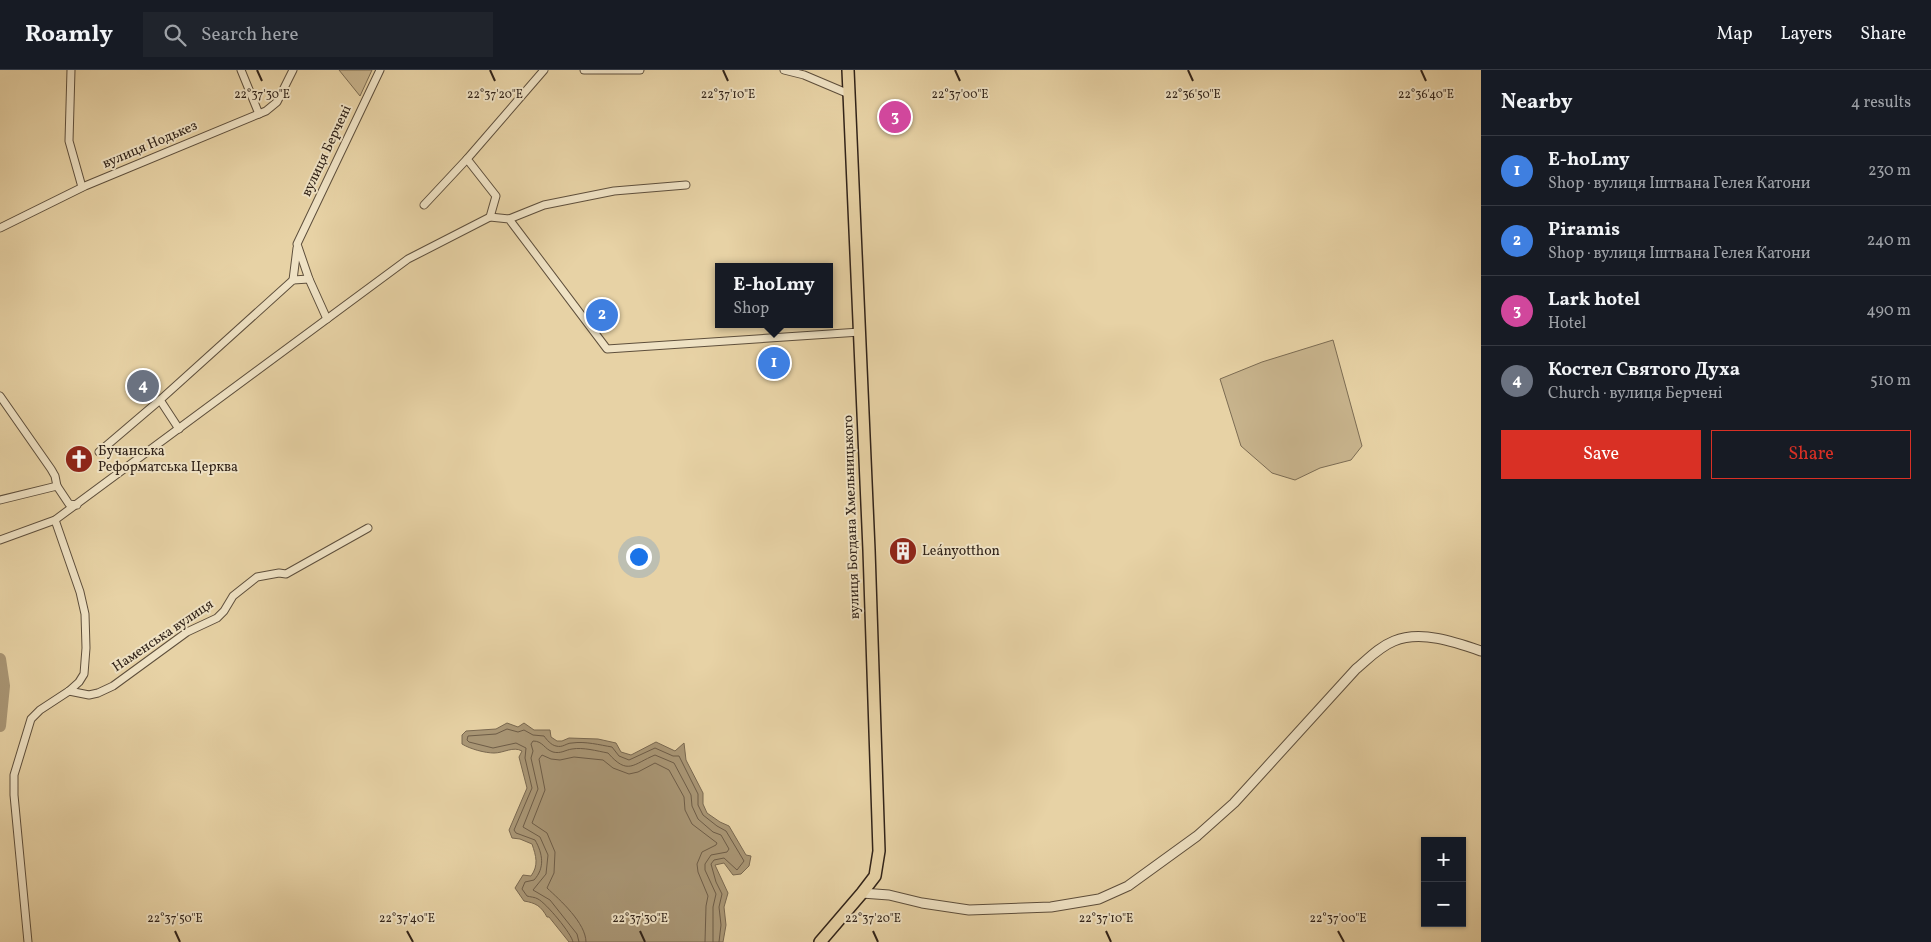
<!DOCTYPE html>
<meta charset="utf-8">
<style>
:root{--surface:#171b24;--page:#20242c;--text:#f1f3f6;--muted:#9ea1a6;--line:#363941;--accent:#d93025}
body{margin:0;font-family:Vollkorn,serif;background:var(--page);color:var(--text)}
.controls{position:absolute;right:15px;bottom:15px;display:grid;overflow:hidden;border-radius:0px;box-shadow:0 1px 4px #0004}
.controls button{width:45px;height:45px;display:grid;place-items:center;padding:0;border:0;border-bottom:1px solid var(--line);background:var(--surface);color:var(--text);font:25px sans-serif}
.you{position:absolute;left:638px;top:486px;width:18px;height:18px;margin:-12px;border:4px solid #fff;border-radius:50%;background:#1a73e8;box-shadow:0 0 0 8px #1a73e833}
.badge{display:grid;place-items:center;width:32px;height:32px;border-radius:50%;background:var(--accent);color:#fff;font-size:16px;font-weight:700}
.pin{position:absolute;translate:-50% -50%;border:2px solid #fff;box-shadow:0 1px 5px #0006}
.popup{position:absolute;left:715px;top:193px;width:118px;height:65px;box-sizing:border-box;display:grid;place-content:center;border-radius:0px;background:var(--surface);filter:drop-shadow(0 1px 4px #0005);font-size:16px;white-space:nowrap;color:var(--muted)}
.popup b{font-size:19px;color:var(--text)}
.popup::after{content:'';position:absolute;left:50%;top:100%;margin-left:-10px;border:10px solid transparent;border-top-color:var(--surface)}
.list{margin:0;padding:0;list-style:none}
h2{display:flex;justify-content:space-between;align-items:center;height:65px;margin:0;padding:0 20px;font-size:21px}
h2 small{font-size:16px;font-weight:400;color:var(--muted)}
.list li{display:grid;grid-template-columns:32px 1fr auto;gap:15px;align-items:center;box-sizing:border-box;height:70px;padding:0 20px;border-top:1px solid var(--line)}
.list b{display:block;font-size:19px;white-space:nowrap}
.list p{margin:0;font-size:16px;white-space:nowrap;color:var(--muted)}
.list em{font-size:16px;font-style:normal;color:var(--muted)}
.actions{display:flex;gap:10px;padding:15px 20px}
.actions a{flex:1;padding:11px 0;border:1px solid var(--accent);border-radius:0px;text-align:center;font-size:18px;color:var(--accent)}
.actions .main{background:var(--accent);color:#fff}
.icon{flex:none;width:28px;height:28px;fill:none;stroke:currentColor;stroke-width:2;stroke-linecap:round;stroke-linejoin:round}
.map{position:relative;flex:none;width:1481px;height:872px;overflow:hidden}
header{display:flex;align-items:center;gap:30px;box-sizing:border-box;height:70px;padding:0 25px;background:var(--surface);border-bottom:1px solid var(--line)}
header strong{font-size:24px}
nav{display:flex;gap:28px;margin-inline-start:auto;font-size:18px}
.search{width:350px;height:45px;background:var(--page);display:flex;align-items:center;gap:12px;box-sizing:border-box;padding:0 18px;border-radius:0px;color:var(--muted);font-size:19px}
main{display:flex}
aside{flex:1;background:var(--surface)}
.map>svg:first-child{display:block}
.green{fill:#c8b48d;stroke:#7c6c53}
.water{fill:#a99675;stroke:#796850}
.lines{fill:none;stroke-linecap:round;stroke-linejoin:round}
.shore{stroke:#6d5c47;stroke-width:1}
.river{stroke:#a99675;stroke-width:12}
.minor-casing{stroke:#5e4f3c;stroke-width:9}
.tertiary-casing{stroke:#5e4f3c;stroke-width:11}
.trunk-casing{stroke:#312319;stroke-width:14}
.minor{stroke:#efe2c4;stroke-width:7}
.tertiary{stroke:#efe2c4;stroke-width:9}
.trunk{stroke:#e7d2a5;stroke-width:11}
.ticks{fill:none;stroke:#312319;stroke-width:2}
.labels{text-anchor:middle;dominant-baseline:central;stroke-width:4;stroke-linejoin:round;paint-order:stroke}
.street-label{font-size:14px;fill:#312319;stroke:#efe2c4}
.poi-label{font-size:14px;fill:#312319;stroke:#efe2c4;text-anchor:start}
.ticks-label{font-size:12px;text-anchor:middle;fill:#312319;stroke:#efe2c4;stroke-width:4;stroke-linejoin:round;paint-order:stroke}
</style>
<header>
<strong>Roamly</strong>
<div class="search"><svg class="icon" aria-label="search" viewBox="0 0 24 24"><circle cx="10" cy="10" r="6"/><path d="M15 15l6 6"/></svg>Search here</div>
<nav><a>Map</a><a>Layers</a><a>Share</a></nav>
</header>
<main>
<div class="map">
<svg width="1481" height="872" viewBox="0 0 1481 872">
<rect width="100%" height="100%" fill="#e7d2a5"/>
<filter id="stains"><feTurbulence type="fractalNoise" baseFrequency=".004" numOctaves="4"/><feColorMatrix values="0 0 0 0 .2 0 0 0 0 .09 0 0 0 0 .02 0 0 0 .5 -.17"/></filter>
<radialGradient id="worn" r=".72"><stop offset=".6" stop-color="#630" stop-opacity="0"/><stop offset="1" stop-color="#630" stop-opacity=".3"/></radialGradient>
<!-- green -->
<g class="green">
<path d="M339 0H372L360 26Z"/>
<path d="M1333 270 1362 376 1351 390 1320 398 1295 410 1272 403 1241 376 1220 309 1262 292Z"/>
</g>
<!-- water -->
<path class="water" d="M507 653 518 657 524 653 534 660H550L551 667 557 671H562L569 668 598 669 616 673 621 682 631 685 656 672 675 681 684 673 686 690 703 723V734L707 743 720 752 729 756 746 785 751 786 749 796 741 804 733 805 724 793 715 795 728 823 724 837 726 855 723 872H569L549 847H547C541 836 536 833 524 831L515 818 523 805 531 806C539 795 536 786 532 774L520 769 512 768 509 760 527 718 519 687 522 681C513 676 504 683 494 683 485 683 470 679 462 674V665L466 661 496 659Z"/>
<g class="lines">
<!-- shore -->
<g class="shore">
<path d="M573 872C572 864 546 833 538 829 535 827 530 827 527 826L522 819 525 812 534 810C545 798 543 784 535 770L516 763 514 760 532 718 525 688 526 678 516 673 493 678 469 672 467 670 468 666 496 664 507 659 518 662 524 660 533 665 544 666C547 670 551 675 556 676 563 678 566 673 572 673 585 671 600 675 612 677L619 686 629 690 655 678 673 686H679L698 724V735L703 745 717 756 726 761 744 791 737 800 724 788 714 790 711 794 716 812 722 824 719 837 721 855 719 872"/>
<path d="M579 872 577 864 550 830 533 820 546 804 548 785 540 767 523 757 538 719 531 688 533 681 531 674 533 671C543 671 544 679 553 682 561 684 565 680 572 679 583 677 597 681 608 683 628 706 633 694 655 685L674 693 691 725 692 736 698 749 713 762 721 765 729 779 727 782 711 785 705 794V800L716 824 713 837V872"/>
<path d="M586 872C586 853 560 830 547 818L554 803 555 782 547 763 532 753 545 720 539 689 542 685 551 689 560 690 574 687 603 690 613 698 629 704 638 702 655 693 669 700 684 727 685 740 692 754 717 773 716 775 702 782 697 794 698 802 708 826 706 836 705 872"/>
</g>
<!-- river -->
<path class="river" d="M0 589 4 616 0 656"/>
<defs>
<g id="minor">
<path d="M71 0 69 71 82 117"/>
<path d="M241 0 259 44"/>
<path d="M584 0H640"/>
<path d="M784 0 804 5 849 24"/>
<path d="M424 135 467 89"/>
<path d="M490 147 509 149 607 279 860 262"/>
<path d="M509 149 544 135 614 121 686 115"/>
<path d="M0 158 85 116 266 41 277 32 293 0"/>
<path d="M293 210 297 178"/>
<path d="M327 249 309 209 297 174 380 0"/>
<path d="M0 326 51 399 55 406 57 416"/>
<path d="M179 359 160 330 293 210 309 209"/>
<path d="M99 382 160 330"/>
<path d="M0 430 57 416 69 434 77 435"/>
<path d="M0 470 55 450 408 189 490 147 496 126 467 89 544 0"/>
<path d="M69 621 89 625 98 623 113 616 187 562 217 548 224 541 233 526 257 507 279 503 286 504 368 458"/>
<path d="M28 872 14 725V705L31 649 40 640 69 621 79 612 84 604 86 578 85 544 80 522 55 450"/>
</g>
<path id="tertiary" d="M862 823 889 825 922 833 969 840 1051 837 1099 829 1128 816 1197 766 1234 733 1356 599C1368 589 1379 577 1394 571 1421 560 1455 572 1481 581"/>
<path id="trunk" d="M820 872 862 823 875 806 879 781 869 480 848 0"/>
</defs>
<!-- minor casing -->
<use href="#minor" class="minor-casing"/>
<!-- tertiary casing -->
<use href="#tertiary" class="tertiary-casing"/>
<!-- trunk casing -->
<use href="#trunk" class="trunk-casing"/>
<!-- minor -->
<use href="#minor" class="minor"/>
<!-- tertiary -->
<use href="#tertiary" class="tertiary"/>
<!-- trunk -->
<use href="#trunk" class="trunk"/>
</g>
<!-- ticks -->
<path class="ticks" d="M257 0 262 11M490 0 495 11M723 0 728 11M955 0 960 11M1188 0 1193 11M1421 0 1426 11M175 861 180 872M407 861 413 872M640 861 645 872M873 861 878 872M1106 861 1111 872M1338 861 1344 872"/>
<!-- icons -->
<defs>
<symbol id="church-disc" viewBox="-11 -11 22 22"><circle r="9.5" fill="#8f2418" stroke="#efe2c4"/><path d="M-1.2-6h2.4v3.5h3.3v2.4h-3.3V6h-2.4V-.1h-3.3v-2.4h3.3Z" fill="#fff"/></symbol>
<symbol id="building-disc" viewBox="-11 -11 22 22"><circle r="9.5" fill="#8f2418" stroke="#efe2c4"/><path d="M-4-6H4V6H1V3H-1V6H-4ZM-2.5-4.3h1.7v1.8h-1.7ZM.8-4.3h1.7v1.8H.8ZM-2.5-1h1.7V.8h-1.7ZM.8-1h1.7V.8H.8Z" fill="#fff"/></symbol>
</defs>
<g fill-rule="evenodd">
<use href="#church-disc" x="63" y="373" width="32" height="32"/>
<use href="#building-disc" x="887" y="465" width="32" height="32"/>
</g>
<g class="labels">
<!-- street labels -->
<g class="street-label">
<text transform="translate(150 75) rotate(-23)">вулиця Нодькез</text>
<text transform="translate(327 81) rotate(-65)">вулиця Берчені</text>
<text transform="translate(852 447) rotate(-92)">вулиця Богдана Хмельницького</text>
<text transform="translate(163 566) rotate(-34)">Наменська вулиця</text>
</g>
<!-- poi labels -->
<g class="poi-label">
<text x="98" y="381">Бучанська<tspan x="98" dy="16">Реформатська Церква</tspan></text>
<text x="922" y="481">Leányotthon</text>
</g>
</g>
<g class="ticks-label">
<text x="262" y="28">22°37'30"E</text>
<text x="495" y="28">22°37'20"E</text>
<text x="728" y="28">22°37'10"E</text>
<text x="960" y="28">22°37'00"E</text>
<text x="1193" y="28">22°36'50"E</text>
<text x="1426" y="28">22°36'40"E</text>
<text x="175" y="852">22°37'50"E</text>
<text x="407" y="852">22°37'40"E</text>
<text x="640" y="852">22°37'30"E</text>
<text x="873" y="852">22°37'20"E</text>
<text x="1106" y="852">22°37'10"E</text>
<text x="1338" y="852">22°37'00"E</text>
</g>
<rect width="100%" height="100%" filter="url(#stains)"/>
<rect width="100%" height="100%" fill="url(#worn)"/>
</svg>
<div class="controls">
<button>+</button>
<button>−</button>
</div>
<div class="you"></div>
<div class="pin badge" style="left:774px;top:293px;background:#3f7fe0">1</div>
<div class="popup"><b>E-hoLmy</b>Shop</div>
<div class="pin badge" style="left:602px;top:245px;background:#3f7fe0">2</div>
<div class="pin badge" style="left:895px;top:47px;background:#d1479c">3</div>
<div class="pin badge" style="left:143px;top:316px;background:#6b7280">4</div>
</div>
<aside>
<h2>Nearby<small>4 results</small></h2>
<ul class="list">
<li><span class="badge" style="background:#3f7fe0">1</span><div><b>E-hoLmy</b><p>Shop · вулиця Іштвана Гелея Катони</p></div><em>230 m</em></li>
<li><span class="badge" style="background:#3f7fe0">2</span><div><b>Piramis</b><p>Shop · вулиця Іштвана Гелея Катони</p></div><em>240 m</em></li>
<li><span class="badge" style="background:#d1479c">3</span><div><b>Lark hotel</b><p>Hotel</p></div><em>490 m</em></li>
<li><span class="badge" style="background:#6b7280">4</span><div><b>Костел Святого Духа</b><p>Church · вулиця Берчені</p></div><em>510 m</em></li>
</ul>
<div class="actions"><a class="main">Save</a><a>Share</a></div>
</aside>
</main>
